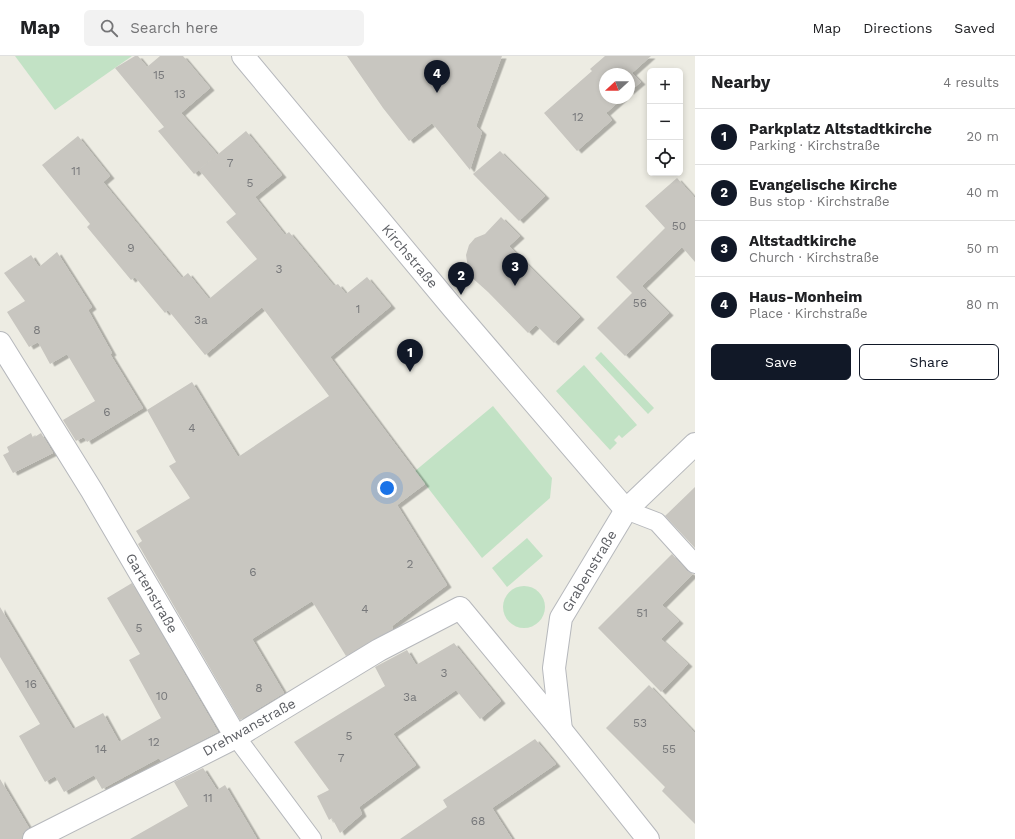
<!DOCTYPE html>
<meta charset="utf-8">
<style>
:root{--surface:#fff;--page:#f2f2f2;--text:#202124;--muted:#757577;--line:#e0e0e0;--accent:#111827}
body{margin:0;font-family:"Work Sans",sans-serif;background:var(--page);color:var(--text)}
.controls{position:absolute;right:12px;top:12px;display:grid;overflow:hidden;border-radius:6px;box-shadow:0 2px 6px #0003}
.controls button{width:36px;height:36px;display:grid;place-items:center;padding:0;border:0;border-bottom:1px solid var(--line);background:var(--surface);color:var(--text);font:20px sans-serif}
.compass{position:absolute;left:599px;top:12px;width:36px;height:36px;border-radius:50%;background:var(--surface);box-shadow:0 2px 6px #0003;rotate:249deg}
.you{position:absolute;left:387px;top:432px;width:14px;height:14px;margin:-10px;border:3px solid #fff;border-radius:50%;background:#1a73e8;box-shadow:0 0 0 6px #1a73e833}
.badge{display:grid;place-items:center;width:26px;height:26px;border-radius:50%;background:var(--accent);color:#fff;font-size:13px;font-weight:700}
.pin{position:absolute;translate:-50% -33px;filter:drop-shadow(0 1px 2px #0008)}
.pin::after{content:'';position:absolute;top:21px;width:14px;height:12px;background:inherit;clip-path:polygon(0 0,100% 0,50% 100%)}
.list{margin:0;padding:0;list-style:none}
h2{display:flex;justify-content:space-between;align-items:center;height:52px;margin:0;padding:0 16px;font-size:17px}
h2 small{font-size:13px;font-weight:400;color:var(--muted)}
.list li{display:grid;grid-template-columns:26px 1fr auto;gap:12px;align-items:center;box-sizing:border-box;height:56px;padding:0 16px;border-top:1px solid var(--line)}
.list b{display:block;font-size:15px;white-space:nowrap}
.list p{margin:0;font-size:13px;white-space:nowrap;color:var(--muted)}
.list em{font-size:13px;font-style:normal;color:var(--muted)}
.actions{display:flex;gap:8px;padding:12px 16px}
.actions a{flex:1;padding:9px 0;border:1px solid var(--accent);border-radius:6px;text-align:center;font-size:14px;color:var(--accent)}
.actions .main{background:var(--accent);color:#fff}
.icon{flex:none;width:22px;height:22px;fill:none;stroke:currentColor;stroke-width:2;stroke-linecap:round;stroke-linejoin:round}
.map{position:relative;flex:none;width:695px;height:783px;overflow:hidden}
header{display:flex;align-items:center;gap:24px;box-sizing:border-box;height:56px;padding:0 20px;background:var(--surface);border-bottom:1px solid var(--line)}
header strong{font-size:19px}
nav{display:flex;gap:22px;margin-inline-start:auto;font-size:14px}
.search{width:280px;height:36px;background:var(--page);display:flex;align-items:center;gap:10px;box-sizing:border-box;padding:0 14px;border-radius:6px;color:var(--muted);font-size:15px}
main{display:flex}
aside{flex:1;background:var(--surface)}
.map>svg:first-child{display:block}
.green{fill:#c2e2c5}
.building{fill:#c8c6c0;filter:url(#shadow)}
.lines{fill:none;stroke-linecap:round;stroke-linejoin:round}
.service-casing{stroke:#b6b8bc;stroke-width:20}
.minor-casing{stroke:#b6b8bc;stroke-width:24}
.service{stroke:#fff;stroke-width:18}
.minor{stroke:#fff;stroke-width:22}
.labels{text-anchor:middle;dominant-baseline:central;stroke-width:3;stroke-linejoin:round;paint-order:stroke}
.number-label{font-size:12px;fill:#77787a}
.street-label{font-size:14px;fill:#5c5e63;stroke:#fff}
</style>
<header>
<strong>Map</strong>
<div class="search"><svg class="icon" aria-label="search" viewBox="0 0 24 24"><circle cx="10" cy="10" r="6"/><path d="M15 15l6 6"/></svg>Search here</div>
<nav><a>Map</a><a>Directions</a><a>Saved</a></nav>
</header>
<main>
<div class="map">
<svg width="695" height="783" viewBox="0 0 695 783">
<defs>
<filter id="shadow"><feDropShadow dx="4.5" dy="2.5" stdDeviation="0" flood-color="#0004"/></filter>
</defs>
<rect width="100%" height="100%" fill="#edece3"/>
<!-- green -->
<g class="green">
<path d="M15 0H132L55 54Z"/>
<path d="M601 296 654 352 648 358 595 302Z"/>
<path d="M584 309 637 369 622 382 619 379 614 384 617 387 610 394 556 335Z"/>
<path d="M493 350 552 422 550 442 482 502 415 415Z"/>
<path d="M527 482 543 500 507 531 492 512Z"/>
<circle cx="524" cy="551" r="21"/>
</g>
<!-- building -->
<g class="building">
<path d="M135 0H138L147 11 160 0H183L210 32 181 57 217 98 194 118 158 75 164 71 115 12Z"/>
<path d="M347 0H502L476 70 482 76 470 114 432 67 409 85 383 52Z"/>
<path d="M605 0H651L632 17 641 26 629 36V18H605V42H623L606 57 612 64 577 95 544 57 592 15 590 13Z"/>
<path d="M246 75 282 119 255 141 285 179 289 176 334 230 338 228 346 238 367 221 391 250 330 301 425 428 397 449 447 529 392 570 393 573 346 600 312 545 252 583 284 637 240 664 138 488 142 485 136 475 190 442 169 410 176 406 147 354 192 326 238 401 329 340 262 251 205 299 168 254 165 257 135 221 131 224 87 171 90 168 42 109 78 80 110 120 103 126 182 222 188 217 209 243 257 203 226 166 236 158 199 114Z"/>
<path d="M500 95 545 140 519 165 473 118Z"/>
<path d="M677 122 695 142V206L682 191 642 230 669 257 625 300 597 272 632 237 616 221 665 172 645 150Z"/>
<path d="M501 161 520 180 509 190 580 261 554 287 536 269 528 277 488 236 469 219 466 199 469 189 475 182 485 178Z"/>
<path d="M57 196 92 251 88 254 112 297 110 298 143 352 87 386 84 381 76 385 63 364 95 345 67 298 50 308 38 286 29 291 7 256 25 245 4 217 31 199 39 211Z"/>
<path d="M31 377 33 382 41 377 53 397 13 417 3 399 9 396 7 391Z"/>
<path d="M695 431V492L665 460Z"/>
<path d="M672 498 687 515 693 518 662 549 679 565 661 583 688 608 661 636 598 572Z"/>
<path d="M132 527 218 676 161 705 159 702 148 708 102 733 94 719 64 736 55 720 45 726 19 680 40 668 0 601V551L73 673 103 657 119 686 161 662 129 604 140 598 107 542Z"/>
<path d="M454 587 501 645 480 663 456 634 393 678 416 709 359 751 362 758 340 777 332 762 329 764 317 740 329 734 294 686 385 630 375 611 407 594 416 609Z"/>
<path d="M649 629 695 677V768L662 735 665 731 606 672Z"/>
<path d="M535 683 556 708 492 752 512 783H400L447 751 443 744Z"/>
<path d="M203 712 217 734 225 729 257 783H130L188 750 174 726Z"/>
<path d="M0 723 29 772 23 777 22 783H0Z"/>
</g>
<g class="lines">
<defs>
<g id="service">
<path d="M626 454 657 466 695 508"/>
<path d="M236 681 312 783"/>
</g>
<g id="minor">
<path d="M243 0 453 252 626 454"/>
<path d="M0 287 92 435 236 681"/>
<path d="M561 674 554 612 561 562 626 454 695 388"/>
<path d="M34 783 236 681 379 594 460 552 561 674 648 783"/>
</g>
</defs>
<!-- service casing -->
<use href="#service" class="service-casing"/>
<!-- minor casing -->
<use href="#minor" class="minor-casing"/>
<!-- service -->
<use href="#service" class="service"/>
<!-- minor -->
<use href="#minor" class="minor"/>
</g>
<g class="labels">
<!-- number labels -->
<g class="number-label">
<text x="159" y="19">15</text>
<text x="180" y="38">13</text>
<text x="578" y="61">12</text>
<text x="230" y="107">7</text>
<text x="76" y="115">11</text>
<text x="250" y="127">5</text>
<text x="679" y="170">50</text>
<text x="131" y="192">9</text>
<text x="279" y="213">3</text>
<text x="640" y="247">56</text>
<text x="358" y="253">1</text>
<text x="201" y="264">3a</text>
<text x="37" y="274">8</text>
<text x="107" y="356">6</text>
<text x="192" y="372">4</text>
<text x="410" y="508">2</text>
<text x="253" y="516">6</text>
<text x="365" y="553">4</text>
<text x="642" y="557">51</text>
<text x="139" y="572">5</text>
<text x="444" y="617">3</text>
<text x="31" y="628">16</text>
<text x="259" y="632">8</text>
<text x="162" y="640">10</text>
<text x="410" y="641">3a</text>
<text x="640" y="667">53</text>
<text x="349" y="680">5</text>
<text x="154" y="686">12</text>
<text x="101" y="693">14</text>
<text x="669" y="693">55</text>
<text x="341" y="702">7</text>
<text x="208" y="742">11</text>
<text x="478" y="765">68</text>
</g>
<!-- street labels -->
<g class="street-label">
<text transform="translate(410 200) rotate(50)">Kirchstraße</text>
<text transform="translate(589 515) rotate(-59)">Grabenstraße</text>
<text transform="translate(152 537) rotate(60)">Gartenstraße</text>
<text transform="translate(249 671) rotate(-29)">Drehwanstraße</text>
</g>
</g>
</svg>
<div class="controls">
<button>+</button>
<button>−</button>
<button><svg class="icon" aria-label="locate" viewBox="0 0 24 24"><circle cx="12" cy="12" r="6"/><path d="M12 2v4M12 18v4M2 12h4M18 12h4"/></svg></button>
</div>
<svg class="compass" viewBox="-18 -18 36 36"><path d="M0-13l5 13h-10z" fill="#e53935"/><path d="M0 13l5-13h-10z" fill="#757577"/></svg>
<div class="you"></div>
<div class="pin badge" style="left:410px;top:316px">1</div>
<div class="pin badge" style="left:461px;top:239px">2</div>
<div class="pin badge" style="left:515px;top:230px">3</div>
<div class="pin badge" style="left:437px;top:37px">4</div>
</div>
<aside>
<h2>Nearby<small>4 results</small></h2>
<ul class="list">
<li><span class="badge">1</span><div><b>Parkplatz Altstadtkirche</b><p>Parking · Kirchstraße</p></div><em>20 m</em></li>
<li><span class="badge">2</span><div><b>Evangelische Kirche</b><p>Bus stop · Kirchstraße</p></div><em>40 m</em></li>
<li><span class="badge">3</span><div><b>Altstadtkirche</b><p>Church · Kirchstraße</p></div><em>50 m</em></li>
<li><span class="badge">4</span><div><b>Haus-Monheim</b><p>Place · Kirchstraße</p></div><em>80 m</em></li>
</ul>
<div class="actions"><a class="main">Save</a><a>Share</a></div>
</aside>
</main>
